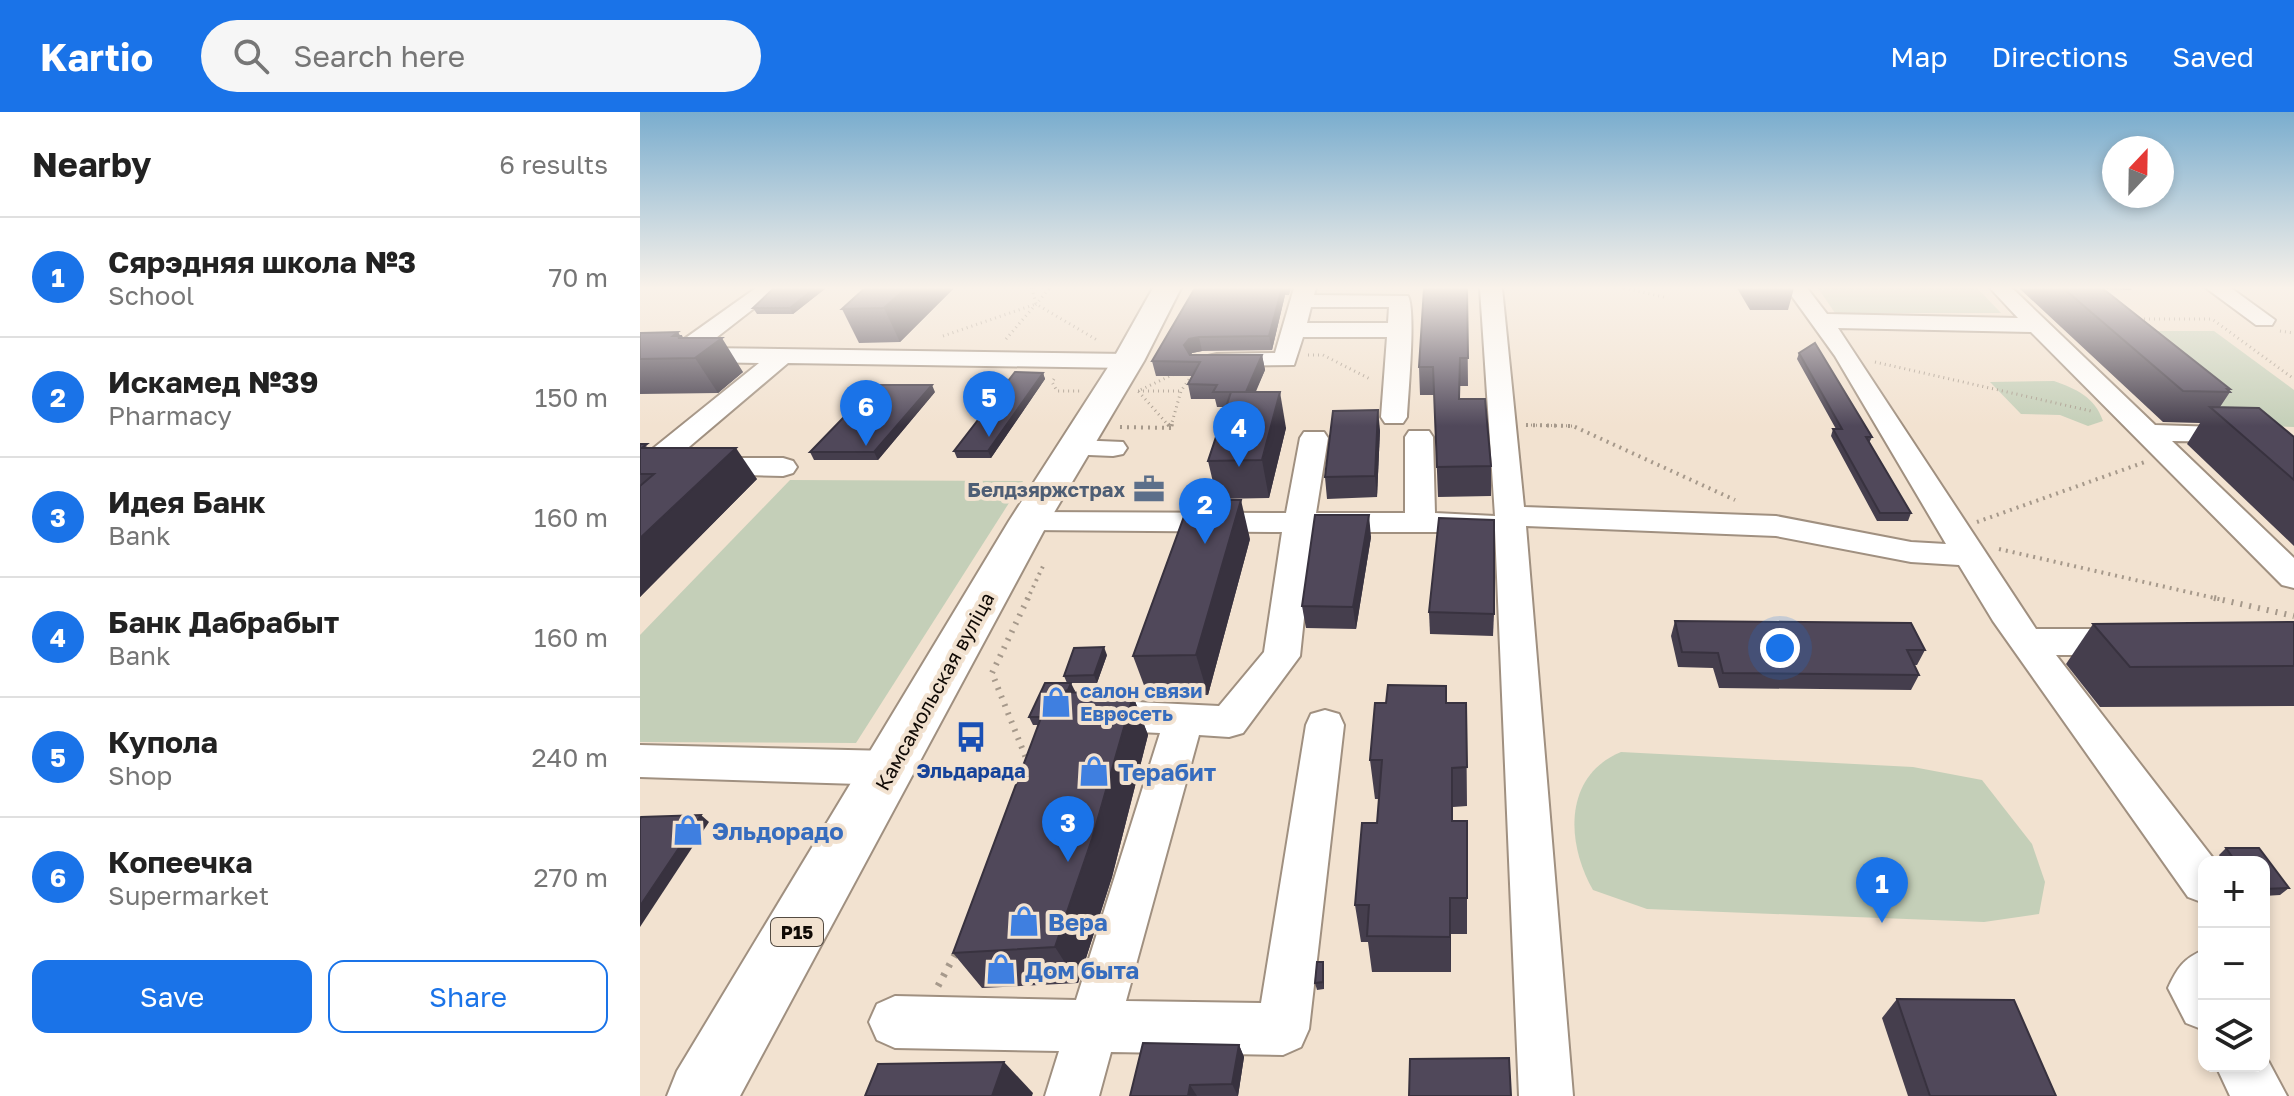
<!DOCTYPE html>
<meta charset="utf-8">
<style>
:root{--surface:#fff;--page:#f6f6f6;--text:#222;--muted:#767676;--line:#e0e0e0;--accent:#1a73e8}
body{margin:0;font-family:"Golos Text",sans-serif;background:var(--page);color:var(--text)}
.controls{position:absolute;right:24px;bottom:24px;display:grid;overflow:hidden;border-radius:16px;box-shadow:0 4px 12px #0003}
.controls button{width:72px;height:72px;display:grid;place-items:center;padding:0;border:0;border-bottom:2px solid var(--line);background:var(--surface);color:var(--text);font:40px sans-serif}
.compass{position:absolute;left:1462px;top:24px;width:72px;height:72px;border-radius:50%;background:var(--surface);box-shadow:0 4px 12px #0003;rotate:22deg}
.you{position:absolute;left:1140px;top:536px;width:28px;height:28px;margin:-20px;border:6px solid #fff;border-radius:50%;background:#1a73e8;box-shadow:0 0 0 12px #1a73e833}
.badge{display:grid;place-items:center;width:52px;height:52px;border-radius:50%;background:var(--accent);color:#fff;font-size:26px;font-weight:700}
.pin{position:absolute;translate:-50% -66px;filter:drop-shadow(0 2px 4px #0008)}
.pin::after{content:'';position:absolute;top:42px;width:28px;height:24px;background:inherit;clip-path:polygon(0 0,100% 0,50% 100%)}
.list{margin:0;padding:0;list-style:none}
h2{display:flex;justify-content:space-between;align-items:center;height:104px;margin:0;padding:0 32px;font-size:34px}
h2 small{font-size:26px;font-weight:400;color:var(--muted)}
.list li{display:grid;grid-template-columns:52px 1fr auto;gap:24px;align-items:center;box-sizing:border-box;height:120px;padding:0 32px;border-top:2px solid var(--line)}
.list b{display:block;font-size:30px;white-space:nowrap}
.list p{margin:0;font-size:26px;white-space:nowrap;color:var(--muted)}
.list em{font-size:26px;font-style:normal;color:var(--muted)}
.actions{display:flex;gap:16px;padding:24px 32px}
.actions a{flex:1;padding:18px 0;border:2px solid var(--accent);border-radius:16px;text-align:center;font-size:28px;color:var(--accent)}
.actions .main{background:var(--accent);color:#fff}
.icon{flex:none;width:44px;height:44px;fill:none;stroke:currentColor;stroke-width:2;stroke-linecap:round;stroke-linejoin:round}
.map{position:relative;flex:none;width:1654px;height:984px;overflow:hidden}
header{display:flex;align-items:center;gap:48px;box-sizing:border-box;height:112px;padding:0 40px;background:var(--accent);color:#fff}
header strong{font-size:38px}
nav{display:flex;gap:44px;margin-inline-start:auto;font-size:28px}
.search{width:560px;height:72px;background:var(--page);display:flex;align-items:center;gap:20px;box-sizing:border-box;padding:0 28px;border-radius:44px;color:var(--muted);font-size:30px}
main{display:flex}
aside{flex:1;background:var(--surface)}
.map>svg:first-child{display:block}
.green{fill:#c4cfb8}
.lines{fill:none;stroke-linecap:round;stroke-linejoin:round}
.minor-casing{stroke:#a09080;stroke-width:4}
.major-casing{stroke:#a09080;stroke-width:4}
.path-far3{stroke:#a6998b;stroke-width:3;stroke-dasharray:1 4;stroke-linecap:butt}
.path-far2{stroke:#a6998b;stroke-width:4;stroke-dasharray:2 5;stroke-linecap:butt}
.path-far1{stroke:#a6998b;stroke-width:6;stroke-dasharray:2 7;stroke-linecap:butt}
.path{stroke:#a6998b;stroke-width:7;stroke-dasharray:3 8;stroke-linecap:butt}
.minor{fill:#fff;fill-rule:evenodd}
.major{fill:#fff;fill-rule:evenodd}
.wall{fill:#453e4d}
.shaded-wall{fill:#38323f}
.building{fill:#50485a;stroke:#38323f;stroke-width:2}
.labels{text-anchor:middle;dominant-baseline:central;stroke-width:8;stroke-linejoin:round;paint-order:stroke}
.shield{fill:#f2e2d0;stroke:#544b42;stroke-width:2}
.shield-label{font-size:18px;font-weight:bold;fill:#100a05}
.service-label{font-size:20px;font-weight:bold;fill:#4e5e75;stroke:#f2e2d0;text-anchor:end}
.shop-label{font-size:20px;font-weight:bold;fill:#366cbe;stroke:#f2e2d0;text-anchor:start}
.street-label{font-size:20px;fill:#100a05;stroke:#f2e2d0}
.transit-label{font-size:20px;font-weight:bold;fill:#164399;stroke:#f2e2d0}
.near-shop-label{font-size:24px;font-weight:bold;fill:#366cbe;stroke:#f2e2d0;text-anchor:start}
</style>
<header>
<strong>Kartio</strong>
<div class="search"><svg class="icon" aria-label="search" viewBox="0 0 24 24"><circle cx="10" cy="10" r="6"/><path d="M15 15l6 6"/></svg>Search here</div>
<nav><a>Map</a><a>Directions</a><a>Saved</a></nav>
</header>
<main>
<aside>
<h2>Nearby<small>6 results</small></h2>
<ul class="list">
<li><span class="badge">1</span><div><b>Сярэдняя школа №3</b><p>School</p></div><em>70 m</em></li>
<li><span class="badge">2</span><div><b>Искамед №39</b><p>Pharmacy</p></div><em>150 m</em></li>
<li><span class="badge">3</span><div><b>Идея Банк</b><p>Bank</p></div><em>160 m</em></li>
<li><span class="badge">4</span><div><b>Банк Дабрабыт</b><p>Bank</p></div><em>160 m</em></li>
<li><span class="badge">5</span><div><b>Купола</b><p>Shop</p></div><em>240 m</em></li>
<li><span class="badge">6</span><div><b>Копеечка</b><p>Supermarket</p></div><em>270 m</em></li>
</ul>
<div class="actions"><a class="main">Save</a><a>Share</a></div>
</aside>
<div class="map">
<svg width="1654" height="984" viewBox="0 0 1654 984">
<rect width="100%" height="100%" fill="#f2e2d0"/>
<!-- green -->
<g class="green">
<path d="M1178 176H1337L1361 201H1195Z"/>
<path d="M1478 219H1574L1654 278V315L1593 313Z"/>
<path d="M1414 269C1436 277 1455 285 1463 309L1448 314 1420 303 1381 302 1350 270Z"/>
<path d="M150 368 383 369 216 631 0 630V523Z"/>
<path d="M981 640 1273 655 1342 668 1392 732 1405 770 1399 802 1344 810 1007 797 953 778C926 731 923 664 981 640Z"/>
</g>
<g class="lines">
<defs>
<g id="minor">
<path d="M116 176H140L63 236 488 242 497 244 500 249 497 254 488 256 148 251 36 346H143L153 349 157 355 153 361 143 364 0 360V347L119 251 0 249V235H33Z"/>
<path d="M654 176H676L674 183 768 184C776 198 768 283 767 305L763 311H745L741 305 747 225H663L654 253 568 254 565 249 568 244 577 242 635 241ZM671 195H749L748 211H667Z"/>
<path d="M840 176H862L884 395 1136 404 1271 430 1306 432 1195 244 1146 176H1167L1187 202 1378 206 1350 176H1372L1515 313 1609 316 1613 322 1609 328 1599 330 1532 329 1654 446V476L1642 473 1391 220 1198 216 1396 517H1486L1499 521 1504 530 1499 539 1486 543H1416L1576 750H1564V791L1548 785 1353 509 1319 453 1271 450 1136 424 886 414 933 984H879L855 418 845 420H673L660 544 603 621 589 625 559 623 486 889 621 891 666 613 671 602 685 598 699 602 704 613 669 917 661 935 643 943 471 940 459 984H405L419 939 255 936 237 928 229 910 237 892 255 884 436 888 520 621 455 618 441 614 436 603 441 592 455 588 579 594 624 540 642 420 389 418 378 416 374 409 378 402 389 400 646 401 660 326 664 320H684L688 326 676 401H765V325L769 319H789L793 325 795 401 855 404Z"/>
<path d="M1566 176H1591L1635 208 1632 213H1616Z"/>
<path d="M435 328 483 330 487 336 483 342 473 344 425 342 421 336 425 330Z"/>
<path d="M0 633 251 639 265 644 271 656 265 668 251 673 0 665Z"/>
<path d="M1564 838V918L1546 911 1528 876C1537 856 1544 846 1564 838Z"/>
<path d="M1624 941 1647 984H1590L1576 954H1624Z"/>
</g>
<path id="major" d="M513 176H541L504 249 409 409 100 984H27L37 959 369 409 472 249Z"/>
</defs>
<!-- minor casing -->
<use href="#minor" class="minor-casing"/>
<!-- major casing -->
<use href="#major" class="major-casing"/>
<!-- path-far3 -->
<g class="path-far3">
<path d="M392 176 396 192 457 228"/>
<path d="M984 176 1028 186"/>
<path d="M1494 207H1572L1654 267"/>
<path d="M1640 219 1654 221"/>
<path d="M303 224 396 192"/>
<path d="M366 227 410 176"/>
<path d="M668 243H683L732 268"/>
<path d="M1235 250 1451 299"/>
<path d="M414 267 412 270 417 279H440"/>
<path d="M498 279H541"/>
<path d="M886 313 934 314"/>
<path d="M529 314 498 279 562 249 541 279 531 314"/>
</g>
<!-- path-far2 -->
<g class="path-far2">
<path d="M528 312 531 316 532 312"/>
<path d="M886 313 933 314 1095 388"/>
<path d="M480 315 531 316"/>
<path d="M1337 410 1505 350"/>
<path d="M1359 437 1583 488"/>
<path d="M387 488 404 452"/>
</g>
<!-- path-far1 -->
<g class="path-far1">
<path d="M388 486 352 561 388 651"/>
<path d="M1574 486 1654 504"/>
</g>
<!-- path -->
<path class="path" d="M298 874 318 837"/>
<!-- minor -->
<use href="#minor" class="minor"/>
<!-- major -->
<use href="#major" class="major"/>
</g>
<!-- wall -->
<g class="wall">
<path d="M134 176H186L153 202H117L113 196Z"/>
<path d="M225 176H314L260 230 219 231 202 197Z"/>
<path d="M555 176H651L649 183H645L632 238 562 239 552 241 551 243H622L625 258 615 280 646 316 629 386 577 387 568 349 586 295H577L575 287H551L548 272 552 264H516L512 249Z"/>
<path d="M827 176 828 274H820V287L851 354V384L798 385 794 283H780L779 255Z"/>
<path d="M1097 176H1154L1148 198H1110Z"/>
<path d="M1379 176H1492L1491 178 1464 177 1590 277 1589 279 1590 280 1580 295 1654 325V434L1547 332 1560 311 1523 310Z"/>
<path d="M0 221 40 224 103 260 78 281 0 282Z"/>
<path d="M1159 241 1232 325 1229 331 1271 401 1268 409H1237L1191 324 1193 317H1196L1157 247Z"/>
<path d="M403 261 405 267 351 346H317L314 339Z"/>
<path d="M295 280 238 348H174L170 340Z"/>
<path d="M740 318 737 385 687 387 685 365Z"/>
<path d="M0 332 10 336 117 367 0 485Z"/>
<path d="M731 425 716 517 666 516 662 494Z"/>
<path d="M610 427 568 583 508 584 493 544Z"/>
<path d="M789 500 854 502 853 524 790 522Z"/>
<path d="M1035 509 1285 538 1277 553H1274L1279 563 1271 578 1079 576 1073 556 1038 555 1031 524Z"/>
<path d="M1654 510V594L1460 595 1426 552 1453 512Z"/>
<path d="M467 543 457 571H428L435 579 434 580 493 584 508 623 472 765 438 871 342 876 313 841 399 613H393L389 605 427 571 424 564Z"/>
<path d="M806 574 807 591H826L827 694 813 695V709H827V822H811V860H732L728 830H721L715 793 737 711 739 687H735L730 648 746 591Z"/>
<path d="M1586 736H1619L1649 776 1640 783 1624 784V750H1583L1579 743Z"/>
<path d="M683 850 684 857V877L677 878 675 871Z"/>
<path d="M1257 887 1416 984H1268L1242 906Z"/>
<path d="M599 933 604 945 598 984H490Z"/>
</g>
<!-- shaded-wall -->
<g class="shaded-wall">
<path d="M175 176H186L153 202 150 196Z"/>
<path d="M266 176H314L260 230 244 196Z"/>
<path d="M642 176H644L645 183 632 238 629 224Z"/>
<path d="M38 220 41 225 42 224 56 245 82 226 103 260 78 281 55 246 33 224Z"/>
<path d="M559 225 562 239 552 241 547 247 544 233 549 227Z"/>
<path d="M622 243 625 258 609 296 606 281Z"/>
<path d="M403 261 405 267 351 346 348 339Z"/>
<path d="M292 273 295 280 238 348 234 340Z"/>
<path d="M640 280 646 316 629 386 622 348Z"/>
<path d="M738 298 740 318 737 385 735 364Z"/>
<path d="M96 336 117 367 0 485V426Z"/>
<path d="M601 388 610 427 568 583 556 543Z"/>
<path d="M729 403 731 425 716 517 713 495Z"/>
<path d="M464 535 467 543 457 571 454 563Z"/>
<path d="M431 571 435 579 432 586 413 593Z"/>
<path d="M493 584 508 623 472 765 438 871 415 835Z"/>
<path d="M61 703 69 710 0 815V794Z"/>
<path d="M810 786 811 822V860L810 825Z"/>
<path d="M683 850 684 857V877L683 870Z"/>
<path d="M599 933 604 945 598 984 592 972Z"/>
<path d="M364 950 393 981 392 984H352Z"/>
<path d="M550 973 557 984H548Z"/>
</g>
<!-- building -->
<g class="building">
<path d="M134 176H175L150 196H113Z"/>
<path d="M225 176H266L244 196 202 197Z"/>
<path d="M555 176H642L629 224 559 225 549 227 544 233 550 243H622L606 280H573L577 273 548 272 560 250 512 249Z"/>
<path d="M784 176H827L828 246H820L819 287H845L851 354 797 355 793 255H779Z"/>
<path d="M1423 176H1462L1590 277H1587L1590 280 1543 279Z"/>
<path d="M38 220 33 224H42L38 226H82L55 246 0 247V221Z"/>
<path d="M1175 231 1232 325H1226L1271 401H1240L1193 317H1202L1159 241Z"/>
<path d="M375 260 403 261 348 339H314Z"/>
<path d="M235 273H292L234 340H170Z"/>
<path d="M591 280H640L622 348 568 349Z"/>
<path d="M1570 295 1619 296 1654 325V368Z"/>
<path d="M738 298 735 364 685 365 693 299Z"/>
<path d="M0 332H7L2 336H96L0 426V374L14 362H0Z"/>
<path d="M550 388H601L556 543 493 544Z"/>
<path d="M675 403H729L713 495 662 494Z"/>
<path d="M799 406 854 408V502L789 500Z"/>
<path d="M1035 509 1271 511 1285 538H1267L1279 563 1083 561 1078 541 1042 540Z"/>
<path d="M1654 510V554L1490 555 1453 512Z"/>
<path d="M464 535 454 563 424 564 434 536Z"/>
<path d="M405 571H431L428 578 423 580 411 579 402 605H389Z"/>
<path d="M748 573 806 574V591H826L827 655 812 656V709H827V786H810V825L727 824 729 793H715L722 711H737L742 648H730L735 591H746Z"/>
<path d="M411 579 493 584 452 727 415 835 313 841Z"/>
<path d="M61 703 0 794V707L1 705Z"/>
<path d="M1586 736H1619L1649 776 1624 777V750H1596Z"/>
<path d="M677 850H683V870L675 871Z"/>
<path d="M1257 887 1374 888 1416 984H1290Z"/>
<path d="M503 931 599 933 592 972 550 973 548 984H490Z"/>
<path d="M869 946 871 984H769L770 947Z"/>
<path d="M364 950 352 984H225L238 952Z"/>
</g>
<!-- sky -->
<linearGradient id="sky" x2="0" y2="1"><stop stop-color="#7aadce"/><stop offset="0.56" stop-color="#f9f2ea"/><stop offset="1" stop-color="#f9f2ea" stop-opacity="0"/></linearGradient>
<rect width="1654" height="314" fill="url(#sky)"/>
<!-- icons -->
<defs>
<symbol id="office-bare" viewBox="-9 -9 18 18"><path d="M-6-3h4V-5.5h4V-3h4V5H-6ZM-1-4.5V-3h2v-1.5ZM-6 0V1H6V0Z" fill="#5c6f8a" stroke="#f2e2d0" stroke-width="2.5" paint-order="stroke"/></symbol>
<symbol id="shop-bare" viewBox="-9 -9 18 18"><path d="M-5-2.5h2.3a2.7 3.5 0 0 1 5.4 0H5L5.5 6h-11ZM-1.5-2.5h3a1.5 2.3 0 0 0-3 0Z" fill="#3f7fe0" stroke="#f2e2d0" stroke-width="2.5" paint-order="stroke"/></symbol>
<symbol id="bus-bare" viewBox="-9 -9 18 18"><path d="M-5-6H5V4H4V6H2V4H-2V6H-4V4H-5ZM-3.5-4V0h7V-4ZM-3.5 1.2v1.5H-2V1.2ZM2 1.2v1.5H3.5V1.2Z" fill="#1a4fb4" stroke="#f2e2d0" stroke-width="2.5" paint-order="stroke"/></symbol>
</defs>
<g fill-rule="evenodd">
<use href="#office-bare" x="487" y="355" width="44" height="44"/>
<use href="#shop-bare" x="394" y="568" width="44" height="44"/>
<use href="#bus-bare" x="309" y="603" width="44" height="44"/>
<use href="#shop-bare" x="432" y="637" width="44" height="44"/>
<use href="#shop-bare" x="26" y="696" width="44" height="44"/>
<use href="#shop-bare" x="362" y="787" width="44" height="44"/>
<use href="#shop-bare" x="339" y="835" width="44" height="44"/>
</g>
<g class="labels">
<!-- shield labels -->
<rect class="shield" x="131" y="806" width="52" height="28" rx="6"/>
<g class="shield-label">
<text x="157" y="820">Р15</text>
</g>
<!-- service labels -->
<g class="service-label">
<text x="485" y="377">Белдзяржстрах</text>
</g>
<!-- shop labels -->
<g class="shop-label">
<text x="440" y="578">салон связи<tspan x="440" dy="23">Евросеть</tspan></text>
</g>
<!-- street labels -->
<g class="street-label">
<text transform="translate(294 579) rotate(-61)">Камсамольская вуліца</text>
</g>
<!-- transit labels -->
<g class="transit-label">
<text x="331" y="658">Эльдарада</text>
</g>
<!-- near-shop labels -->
<g class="near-shop-label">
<text x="478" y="659">Терабит</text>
<text x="72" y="718">Эльдорадо</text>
<text x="408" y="809">Вера</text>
<text x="385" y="857">Дом быта</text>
</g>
</g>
</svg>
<div class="controls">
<button>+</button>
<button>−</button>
<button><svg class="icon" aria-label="layers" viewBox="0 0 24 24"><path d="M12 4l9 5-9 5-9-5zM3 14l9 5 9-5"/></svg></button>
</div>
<svg class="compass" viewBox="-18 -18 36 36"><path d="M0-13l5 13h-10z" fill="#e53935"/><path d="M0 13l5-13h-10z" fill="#767676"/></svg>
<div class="you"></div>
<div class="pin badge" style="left:1242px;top:811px">1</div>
<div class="pin badge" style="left:565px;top:432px">2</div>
<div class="pin badge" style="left:428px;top:750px">3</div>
<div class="pin badge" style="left:599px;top:355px">4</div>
<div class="pin badge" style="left:349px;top:325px">5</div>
<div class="pin badge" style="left:226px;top:334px">6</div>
</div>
</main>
